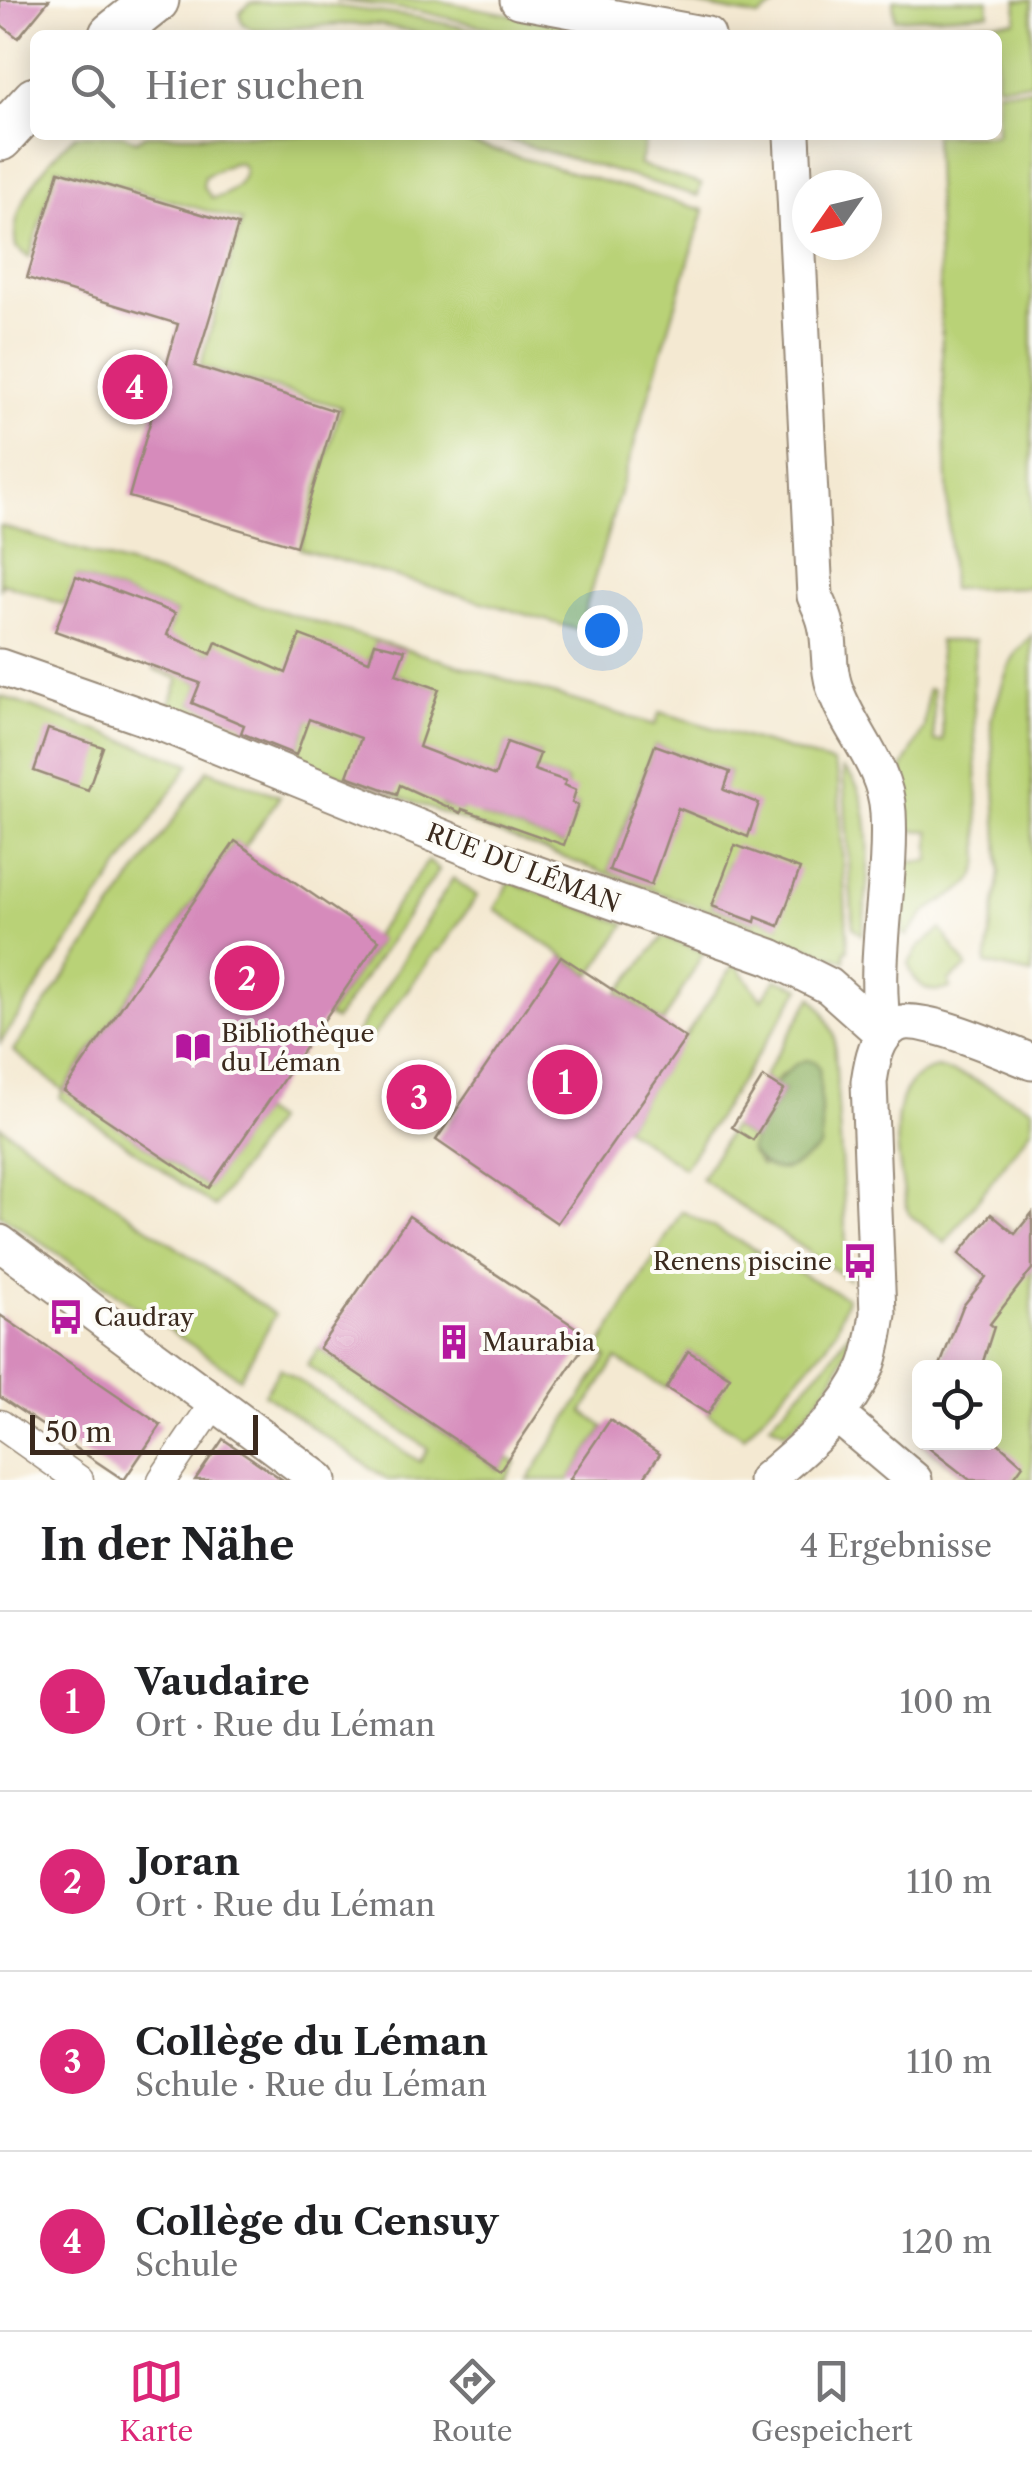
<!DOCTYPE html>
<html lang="de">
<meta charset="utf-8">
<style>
:root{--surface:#fff;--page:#f6f6f6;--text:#202124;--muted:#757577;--line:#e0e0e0;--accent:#db2777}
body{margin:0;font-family:"Libre Caslon Text",serif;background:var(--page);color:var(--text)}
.controls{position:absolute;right:30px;bottom:30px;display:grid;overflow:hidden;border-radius:15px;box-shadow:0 5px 25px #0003}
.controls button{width:90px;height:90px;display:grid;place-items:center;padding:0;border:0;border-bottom:2px solid var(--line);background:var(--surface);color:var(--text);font:50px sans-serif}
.compass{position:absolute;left:792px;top:170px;width:90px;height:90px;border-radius:50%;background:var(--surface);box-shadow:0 5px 25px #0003;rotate:236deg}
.scale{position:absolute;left:30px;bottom:25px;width:228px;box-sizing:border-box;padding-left:10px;border:5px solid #3b2a1e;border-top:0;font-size:28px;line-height:35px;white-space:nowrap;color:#3b2a1e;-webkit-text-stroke:8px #fdfcf7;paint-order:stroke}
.you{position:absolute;left:602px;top:630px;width:35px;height:35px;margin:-25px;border:8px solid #fff;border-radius:50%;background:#1a73e8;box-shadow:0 0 0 15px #1a73e833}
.badge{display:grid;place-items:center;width:65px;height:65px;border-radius:50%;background:var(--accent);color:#fff;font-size:32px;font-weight:700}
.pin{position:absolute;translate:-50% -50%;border:5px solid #fff;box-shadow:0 2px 10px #0006}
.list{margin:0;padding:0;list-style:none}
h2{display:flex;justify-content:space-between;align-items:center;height:130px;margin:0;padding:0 40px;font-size:42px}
h2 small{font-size:32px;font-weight:400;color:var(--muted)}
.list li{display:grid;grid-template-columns:65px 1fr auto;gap:30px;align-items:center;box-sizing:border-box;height:180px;padding:0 40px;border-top:2px solid var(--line)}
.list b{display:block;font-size:38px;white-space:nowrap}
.list p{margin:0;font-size:32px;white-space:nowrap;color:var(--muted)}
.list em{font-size:32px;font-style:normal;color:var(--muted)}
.icon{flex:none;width:55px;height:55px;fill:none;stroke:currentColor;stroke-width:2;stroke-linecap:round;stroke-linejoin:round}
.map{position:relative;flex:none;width:1032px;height:1480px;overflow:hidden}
.search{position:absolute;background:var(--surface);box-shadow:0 5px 25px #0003;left:30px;right:30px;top:30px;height:110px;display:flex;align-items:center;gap:25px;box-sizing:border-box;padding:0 35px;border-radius:15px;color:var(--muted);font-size:38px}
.sheet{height:850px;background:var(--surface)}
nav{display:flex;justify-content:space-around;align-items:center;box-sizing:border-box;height:140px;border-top:2px solid var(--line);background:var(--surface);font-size:28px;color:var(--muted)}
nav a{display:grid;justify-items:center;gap:5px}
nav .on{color:var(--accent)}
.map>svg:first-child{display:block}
.green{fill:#b9d277;stroke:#7a7e4a;stroke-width:2.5;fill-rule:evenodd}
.forest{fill:#92b468;stroke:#666f43;stroke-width:2.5}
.building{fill:#d68bbb}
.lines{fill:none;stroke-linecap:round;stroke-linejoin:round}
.pedestrian-casing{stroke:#988a78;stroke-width:31}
.minor-casing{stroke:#988a78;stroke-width:39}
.tertiary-casing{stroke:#988a78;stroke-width:49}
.pedestrian{stroke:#fff;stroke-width:28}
.minor{stroke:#fff;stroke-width:35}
.tertiary{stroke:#fff;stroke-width:45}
.labels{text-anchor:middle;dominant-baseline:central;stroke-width:8;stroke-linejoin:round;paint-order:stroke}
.street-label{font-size:25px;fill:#3b2a1e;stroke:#fdfcf7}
.poi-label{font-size:25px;fill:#3b2a1e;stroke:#fdfcf7;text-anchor:start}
</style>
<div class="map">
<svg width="1032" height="1480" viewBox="0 0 1032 1480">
<rect width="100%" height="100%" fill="#fdfcf7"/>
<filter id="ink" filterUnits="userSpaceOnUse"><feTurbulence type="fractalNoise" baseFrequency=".01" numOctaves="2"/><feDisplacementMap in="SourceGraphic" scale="20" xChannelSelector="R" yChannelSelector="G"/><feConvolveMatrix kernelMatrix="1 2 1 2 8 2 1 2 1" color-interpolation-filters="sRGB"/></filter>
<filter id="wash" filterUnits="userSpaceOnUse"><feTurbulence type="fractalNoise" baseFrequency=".0048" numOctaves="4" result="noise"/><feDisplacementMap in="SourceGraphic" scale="40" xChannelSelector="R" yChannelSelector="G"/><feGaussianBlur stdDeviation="2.25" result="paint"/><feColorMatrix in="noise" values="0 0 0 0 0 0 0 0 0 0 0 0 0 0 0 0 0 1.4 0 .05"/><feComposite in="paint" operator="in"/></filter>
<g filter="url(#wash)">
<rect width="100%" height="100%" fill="#f4e9d2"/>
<!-- green -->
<g class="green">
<path d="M335 0H434L619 35H518L419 11Z"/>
<path d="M674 0H785L758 17Z"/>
<path d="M893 0H988L989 13 895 19Z"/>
<path d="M1017 0H1032V83L997 85V35H896L895 27 1016 21Z"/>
<path d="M303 2 414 17 498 35H428L381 25 342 24 256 31C246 27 240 24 240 12L251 3Z"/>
<path d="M1032 89V587L951 589 934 135H997V90Z"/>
<path d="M75 135H124L136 141 146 135H441L704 210 579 630 300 549 341 407 200 367 242 221 57 167 29 258 16 247C8 207 48 160 75 135ZM232 163H240L245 168C245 184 227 197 212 198L203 187 205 176Z"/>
<path d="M491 135H619L645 143 639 165 701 184 698 196Z"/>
<path d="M0 526 655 725 660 712 833 763 838 776 848 950 845 951V961L167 712 179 679 154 669 175 613 77 576 65 605 3 583 0 588ZM216 643 222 715 192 703 200 683 192 680 204 651 211 654ZM375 643 396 674 439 689 350 711ZM257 689H280L309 719 296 755 241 734ZM507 743 540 754 534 770 566 781 572 803 578 806 563 845 481 816ZM655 745 730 772 712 820 637 793ZM457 762 477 769 461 812 441 805ZM634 798 648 803 651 884 609 870ZM728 864 779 925 756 918 754 922 712 906Z"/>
<path d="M1032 635V974L986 964 1000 872 991 720 1008 668 1016 653Z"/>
<path d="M939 641H975L973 685 980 860C974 892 951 893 929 910 920 917 914 928 907 936L902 933 905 867 908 862 930 861V831L908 830 902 769 924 728 928 689 933 690 934 741H943Z"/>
<path d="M0 696 190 764 0 1043Z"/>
<path d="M843 769C880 795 867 895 862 935L853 927Z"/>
<path d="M208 770 280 796 244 848 234 842 64 1090 208 1188 261 1111 274 1121 215 1207 60 1098 63 1090 13 1051Z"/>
<path d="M428 861 439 870 335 1020 327 1016 379 941 374 936Z"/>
<path d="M453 878 477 896 440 951 437 950 368 1043 356 1035Z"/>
<path d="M510 882 626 924 591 975 495 909Z"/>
<path d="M941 929 967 967 949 981 950 988C929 996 912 984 909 963L919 947Z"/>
<path d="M663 937 704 952 663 1023 618 993Z"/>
<path d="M735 963 762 1000 776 979 801 988 684 1168 624 1127Z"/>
<path d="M812 997 823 1011 834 1035 848 1279 701 1179 732 1127 753 1140 750 1151 761 1166 822 1130 819 1067 782 1074 774 1084 763 1077Z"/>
<path d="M937 1068 968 1077 1032 1108V1128L945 1243 910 1215 906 1204C899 1160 879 1081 937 1068Z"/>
<path d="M0 1126 275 1315 240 1378 0 1214Z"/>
<path d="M682 1211 847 1298 836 1330 826 1346 744 1437 708 1414 729 1376 689 1352 666 1388 616 1359 583 1412 604 1427 569 1480H528L607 1357 598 1350Z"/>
<path d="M1032 1213V1480H970L921 1443 994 1442V1368L939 1367 963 1306 985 1277 959 1254 991 1214 1015 1233Z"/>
<path d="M854 1325C843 1369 824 1398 790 1429L785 1432 770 1424 829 1361Z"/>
<path d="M319 1348 499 1470 508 1458 516 1463 505 1480H388L264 1394 280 1368 420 1462 428 1449 307 1365Z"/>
</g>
<!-- forest -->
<path class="forest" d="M805 1060 814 1061 819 1067 822 1130 820 1147C794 1169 774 1183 750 1151L753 1140 784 1090 774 1084 793 1066Z"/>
<g id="blocks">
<!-- building -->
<g class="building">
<path d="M0 0H49L18 38 0 24Z"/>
<path d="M59 171 238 225 195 366 336 411 296 546 129 497 178 324 27 278Z"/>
<path d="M76 576 175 613 167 635 211 654 216 642 286 673 300 635 369 661 375 643 405 650 396 674 439 689 419 747 495 776 507 742 540 754 534 770 566 781 564 785 576 790 572 803 578 805 564 845 462 809 461 813 400 785 397 794 347 776 361 738 309 719 296 755 241 733 244 725 192 703 200 683 55 631Z"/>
<path d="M48 729 103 747 88 790 34 771Z"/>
<path d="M655 745 730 772 724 790 759 803 748 837 678 808 651 885 609 870Z"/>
<path d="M235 841 379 940 209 1188 64 1091Z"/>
<path d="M735 845 800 869 779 926 756 917 755 922 712 906Z"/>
<path d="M561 956 686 1038 557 1223 436 1140Z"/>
<path d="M763 1077 784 1090 753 1140 732 1127Z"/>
<path d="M1032 1213V1269L990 1324 994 1327 981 1368H939L963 1306 986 1277 959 1254 991 1214 1015 1234Z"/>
<path d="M409 1216 590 1337 500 1470 319 1348Z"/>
<path d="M0 1315 161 1425 124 1480 0 1397Z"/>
<path d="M688 1351 730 1377 708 1414 666 1388Z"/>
<path d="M610 1420 660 1454 642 1480H569Z"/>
<path d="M223 1439 283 1480H195Z"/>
<path d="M921 1442H997L1023 1465 1012 1480H970Z"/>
</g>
</g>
</g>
<g filter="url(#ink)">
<use href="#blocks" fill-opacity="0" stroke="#988a78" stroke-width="2.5"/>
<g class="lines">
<defs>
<g id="pedestrian">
<path d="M0 1424 79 1480"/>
<path d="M162 1480 215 1402"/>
</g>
<g id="minor">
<path d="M518 0 707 35"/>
<path d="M792 135 815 596C819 605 824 615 826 625 831 645 827 665 834 686 848 730 885 764 888 812 892 888 871 958 884 1035"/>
<path d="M0 667 166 725 508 864 771 957 829 986 884 1035"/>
<path d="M0 1243 319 1480"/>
<path d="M836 1414 914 1480"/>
<path d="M766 1480C803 1448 846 1415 866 1368 873 1351 875 1332 878 1314L869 1082C872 1062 876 1036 895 1025 919 1012 1005 1052 1032 1062"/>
</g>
<g id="tertiary">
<path d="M112 35 156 0"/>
<path d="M0 138 35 100"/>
</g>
</defs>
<!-- pedestrian casing -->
<use href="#pedestrian" class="pedestrian-casing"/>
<!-- minor casing -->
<use href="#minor" class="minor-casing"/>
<!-- tertiary casing -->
<use href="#tertiary" class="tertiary-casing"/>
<!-- pedestrian -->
<use href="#pedestrian" class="pedestrian"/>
<!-- minor -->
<use href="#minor" class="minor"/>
<!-- tertiary -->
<use href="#tertiary" class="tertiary"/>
</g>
</g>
<!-- icons -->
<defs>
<symbol id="library-bare" viewBox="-9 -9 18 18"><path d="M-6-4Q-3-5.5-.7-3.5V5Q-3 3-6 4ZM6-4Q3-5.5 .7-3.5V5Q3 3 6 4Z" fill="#b5179e" stroke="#fdfcf7" stroke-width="2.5" paint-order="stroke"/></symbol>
<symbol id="bus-bare" viewBox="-9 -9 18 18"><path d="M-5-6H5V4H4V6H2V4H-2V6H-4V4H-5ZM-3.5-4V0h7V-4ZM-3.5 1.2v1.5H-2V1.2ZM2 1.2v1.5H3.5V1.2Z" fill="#b5179e" stroke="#fdfcf7" stroke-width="2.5" paint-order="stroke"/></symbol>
<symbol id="building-bare" viewBox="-9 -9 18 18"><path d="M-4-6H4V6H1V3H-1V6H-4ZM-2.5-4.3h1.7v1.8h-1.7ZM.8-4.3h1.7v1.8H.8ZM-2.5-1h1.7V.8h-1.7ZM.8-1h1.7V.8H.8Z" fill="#b5179e" stroke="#fdfcf7" stroke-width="2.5" paint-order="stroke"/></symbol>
</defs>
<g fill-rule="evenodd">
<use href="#library-bare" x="168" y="1022" width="50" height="50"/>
<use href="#bus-bare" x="835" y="1236" width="50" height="50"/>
<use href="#bus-bare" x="41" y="1292" width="50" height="50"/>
<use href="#building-bare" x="429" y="1317" width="50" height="50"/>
</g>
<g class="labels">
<!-- street labels -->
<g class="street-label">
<text transform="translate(523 868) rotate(21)">RUE DU LÉMAN</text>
</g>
<!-- poi labels -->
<g class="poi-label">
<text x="221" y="1033">Bibliothèque<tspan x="221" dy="29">du Léman</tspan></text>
<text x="832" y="1261" text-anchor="end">Renens piscine</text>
<text x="94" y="1317">Caudray</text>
<text x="482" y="1342">Maurabia</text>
</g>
</g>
</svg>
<div class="controls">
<button><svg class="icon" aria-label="locate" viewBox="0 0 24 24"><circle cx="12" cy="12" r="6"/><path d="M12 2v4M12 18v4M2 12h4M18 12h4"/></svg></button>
</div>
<svg class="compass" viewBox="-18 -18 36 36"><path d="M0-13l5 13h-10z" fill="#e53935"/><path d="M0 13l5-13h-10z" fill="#757577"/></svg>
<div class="scale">50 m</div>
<div class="you"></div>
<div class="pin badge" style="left:565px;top:1082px">1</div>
<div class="pin badge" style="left:247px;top:978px">2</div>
<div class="pin badge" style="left:419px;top:1097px">3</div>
<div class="pin badge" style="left:135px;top:387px">4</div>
<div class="search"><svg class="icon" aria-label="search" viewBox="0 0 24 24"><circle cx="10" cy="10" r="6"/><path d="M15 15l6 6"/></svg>Hier suchen</div>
</div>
<section class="sheet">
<h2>In der Nähe<small>4 Ergebnisse</small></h2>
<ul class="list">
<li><span class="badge">1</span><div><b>Vaudaire</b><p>Ort · Rue du Léman</p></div><em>100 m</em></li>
<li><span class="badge">2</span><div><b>Joran</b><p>Ort · Rue du Léman</p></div><em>110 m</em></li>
<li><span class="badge">3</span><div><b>Collège du Léman</b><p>Schule · Rue du Léman</p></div><em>110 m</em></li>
<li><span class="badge">4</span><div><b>Collège du Censuy</b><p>Schule</p></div><em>120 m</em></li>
</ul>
</section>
<nav>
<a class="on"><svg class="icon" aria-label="map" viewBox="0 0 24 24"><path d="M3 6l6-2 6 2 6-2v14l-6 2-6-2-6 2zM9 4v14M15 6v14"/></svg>Karte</a>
<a><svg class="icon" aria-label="directions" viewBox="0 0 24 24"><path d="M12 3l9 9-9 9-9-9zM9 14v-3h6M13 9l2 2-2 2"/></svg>Route</a>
<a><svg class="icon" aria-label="saved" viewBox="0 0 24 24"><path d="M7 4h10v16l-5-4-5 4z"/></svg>Gespeichert</a>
</nav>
